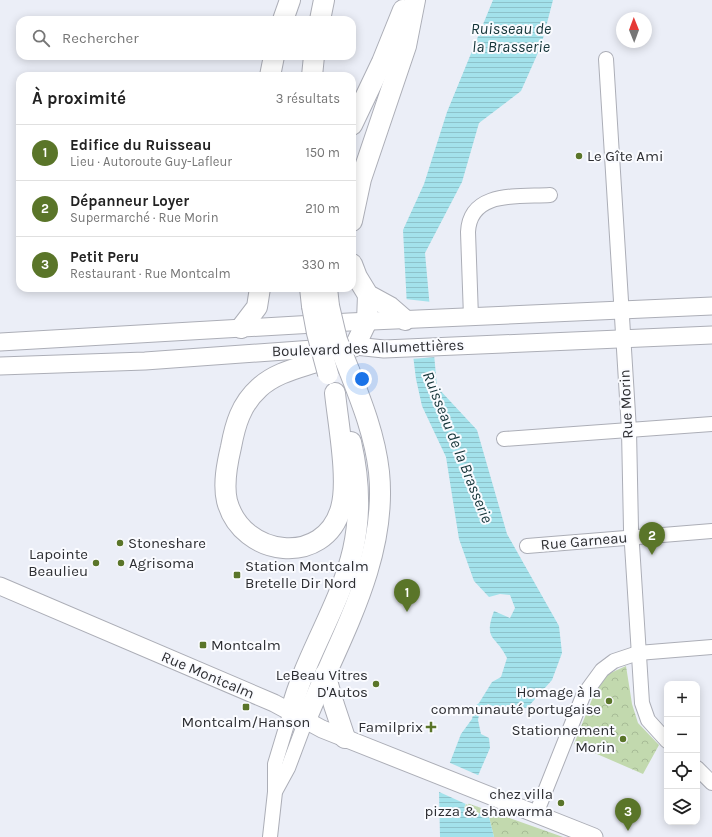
<!DOCTYPE html>
<html lang="fr">
<meta charset="utf-8">
<style>
:root{--surface:#fff;--page:#f6f6f6;--text:#222;--muted:#767676;--line:#e0e0e0;--accent:#5a7529}
body{margin:0;font-family:Karla,sans-serif;background:var(--page);color:var(--text)}
.controls{position:absolute;right:12px;bottom:12px;display:grid;overflow:hidden;border-radius:8px;box-shadow:0 2px 10px #0003}
.controls button{width:36px;height:36px;display:grid;place-items:center;padding:0;border:0;border-bottom:1px solid var(--line);background:var(--surface);color:var(--text);font:20px sans-serif}
.compass{position:absolute;left:616px;top:12px;width:36px;height:36px;border-radius:50%;background:var(--surface);box-shadow:0 2px 10px #0003;rotate:359deg}
.you{position:absolute;left:362px;top:379px;width:14px;height:14px;margin:-10px;border:3px solid #fff;border-radius:50%;background:#1a73e8;box-shadow:0 0 0 6px #1a73e833}
.badge{display:grid;place-items:center;width:26px;height:26px;border-radius:50%;background:var(--accent);color:#fff;font-size:13px;font-weight:700}
.pin{position:absolute;translate:-50% -33px;filter:drop-shadow(0 1px 2px #0008)}
.pin::after{content:'';position:absolute;top:21px;width:14px;height:12px;background:inherit;clip-path:polygon(0 0,100% 0,50% 100%)}
.list{margin:0;padding:0;list-style:none}
h2{display:flex;justify-content:space-between;align-items:center;height:52px;margin:0;padding:0 16px;font-size:17px}
h2 small{font-size:13px;font-weight:400;color:var(--muted)}
.list li{display:grid;grid-template-columns:26px 1fr auto;gap:12px;align-items:center;box-sizing:border-box;height:56px;padding:0 16px;border-top:1px solid var(--line)}
.list b{display:block;font-size:15px;white-space:nowrap}
.list p{margin:0;font-size:13px;white-space:nowrap;color:var(--muted)}
.list em{font-size:13px;font-style:normal;color:var(--muted)}
.icon{flex:none;width:22px;height:22px;fill:none;stroke:currentColor;stroke-width:2;stroke-linecap:round;stroke-linejoin:round}
.map{position:relative;flex:none;width:712px;height:837px;overflow:hidden}
.search{position:absolute;background:var(--surface);box-shadow:0 2px 10px #0003;left:16px;top:16px;width:340px;height:44px;display:flex;align-items:center;gap:10px;box-sizing:border-box;padding:0 14px;border-radius:12px;color:var(--muted);font-size:15px}
.panel{position:absolute;background:var(--surface);box-shadow:0 2px 10px #0003;left:16px;top:72px;width:340px;height:220px;border-radius:12px}
.map>svg:first-child{display:block}
.park{fill:url(#park-crowns)}
.water{fill:url(#water-rules)}
.pier{fill:#ebeef7}
.lines{fill:none;stroke-linecap:round;stroke-linejoin:round}
.minor-casing{stroke:#acaeb7;stroke-width:16}
.major-casing{stroke:#acaeb7;stroke-width:19}
.highway-casing{stroke:#acaeb7;stroke-width:22}
.minor{stroke:#fff;stroke-width:14}
.major{stroke:#fff;stroke-width:17}
.highway{stroke:#fff;stroke-width:20}
.highway-bridge-casing{stroke:#acaeb7;stroke-width:22;stroke-linecap:butt}
.highway-bridge{stroke:#fff;stroke-width:20}
.poi-dot{fill:#5a7529;stroke:#fafbff;stroke-width:1.5}
.labels{text-anchor:middle;dominant-baseline:central;stroke-width:4;stroke-linejoin:round;paint-order:stroke}
.poi-label{font-size:15px;fill:#2d2e32;stroke:#fafbff;text-anchor:end}
.street-label{font-size:15px;fill:#2d2e32;stroke:#fafbff}
.water-label{font-size:16px;font-style:italic;fill:#153539;stroke:#fafbff}
</style>
<div class="map">
<svg width="712" height="837" viewBox="0 0 712 837">
<defs>
<pattern id="park-crowns" width="20" height="18" patternUnits="userSpaceOnUse"><rect width="20" height="18" fill="#c2d9ae"/><path d="M2 6a3 3 0 1 1 6 0M12 15a3 3 0 1 1 6 0" fill="none" stroke="#a7bb96"/></pattern>
<pattern id="water-rules" width="6" height="5" patternUnits="userSpaceOnUse"><rect width="6" height="5" fill="#a3e2eb"/><path d="M0 2.5h6" fill="none" stroke="#8dc2ca"/></pattern>
</defs>
<rect width="100%" height="100%" fill="#ebeef7"/>
<!-- park -->
<g class="park">
<path d="M626 666 632 704 638 723 659 745 643 774 574 744 597 687 606 675Z"/>
<path d="M467 803 563 837H494L489 817 464 808Z"/>
</g>
<!-- water -->
<path class="water" d="M493 0H553L541 46 521 91 479 123 462 182 425 253 437 387 477 430 507 534 559 626 562 653 552 680 527 708 519 707 513 714 488 704 480 710 478 720 481 734 489 738 490 748 464 808 489 817 494 837H440L439 791 461 734 472 719 475 706 479 703 492 682 501 677 507 658C496 635 483 641 494 611L510 618 515 608 510 595 500 594 489 597 474 581 459 539 446 457 422 406 416 379 407 307 403 230 424 184 447 112Z"/>
<!-- pier -->
<g class="pier">
<path d="M405 299 432 302 437 357 411 359Z"/>
<path d="M448 762 480 776 468 805 437 791Z"/>
</g>
<g class="lines">
<defs>
<g id="minor">
<path d="M606 59 629 430 631 529 642 703 648 720 667 741"/>
<path d="M471 317 468 232C470 190 519 197 550 195"/>
<path d="M504 439 712 424"/>
<path d="M527 546 712 531"/>
<path d="M697 768 712 783"/>
<path d="M276 790 288 768 306 720"/>
<path d="M536 814 583 696 602 670 614 661 638 653 712 647"/>
<path d="M270 837 275 792V764L291 711"/>
</g>
<g id="major">
<path d="M0 342 349 322 712 306"/>
<path d="M0 366 145 361 355 346 384 349 712 335"/>
<path d="M0 586 274 703 322 729 594 837"/>
</g>
<g id="highway">
<path d="M283 20 290 0"/>
<path d="M320 20 324 0"/>
<path d="M270 76 274 56"/>
<path d="M312 76 314 56"/>
<path d="M352 125 382 62 403 10"/>
<path d="M352 221 361 179 406 46 415 0"/>
<path d="M352 264 357 277 368 295 390 307 405 320"/>
<path d="M310 288 312 306"/>
<path d="M327 288 329 306"/>
<path d="M241 328 257 307 260 288"/>
<path d="M335 393C338 423 349 480 341 508 325 567 242 558 227 501 223 484 227 464 231 447 235 425 241 404 259 388 274 374 294 369 313 363 327 358 341 352 355 346L367 321 368 295"/>
<path d="M325 674 334 705 345 738"/>
<path d="M291 711C305 656 340 606 353 550 361 514 359 477 351 442"/>
<path d="M306 720C338 640 388 561 379 472 375 436 362 403 349 370"/>
</g>
</defs>
<!-- minor casing -->
<use href="#minor" class="minor-casing"/>
<!-- major casing -->
<use href="#major" class="major-casing"/>
<!-- highway casing -->
<use href="#highway" class="highway-casing"/>
<!-- minor -->
<use href="#minor" class="minor"/>
<!-- major -->
<use href="#major" class="major"/>
<!-- highway -->
<use href="#highway" class="highway"/>
<defs>
<g id="highway-bridge">
<path d="M312 306 317 333 328 374"/>
<path d="M329 306 337 340 349 370"/>
</g>
</defs>
<!-- highway-bridge casing -->
<use href="#highway-bridge" class="highway-bridge-casing"/>
<!-- highway-bridge -->
<use href="#highway-bridge" class="highway-bridge"/>
</g>
<!-- markers -->
<g class="poi-dot">
<circle cx="579" cy="156" r="4"/>
<circle cx="120" cy="543" r="4"/>
<circle cx="96" cy="563" r="4"/>
<circle cx="121" cy="563" r="4"/>
<rect x="233" y="571" width="8" height="8" rx="2"/>
<rect x="199" y="641" width="8" height="8" rx="2"/>
<circle cx="376" cy="684" r="4"/>
<circle cx="609" cy="701" r="4"/>
<rect x="242" y="703" width="8" height="8" rx="2"/>
<path d="M429 721h4v4h4v4h-4v4h-4v-4h-4v-4h4z"/>
<circle cx="623" cy="739" r="4"/>
<circle cx="561" cy="803" r="4"/>
</g>
<g class="labels">
<!-- poi labels -->
<g class="poi-label">
<text x="587" y="156" text-anchor="start">Le Gîte Ami</text>
<text x="128" y="543" text-anchor="start">Stoneshare</text>
<text x="88" y="554">Lapointe<tspan x="88" dy="17">Beaulieu</tspan></text>
<text x="129" y="563" text-anchor="start">Agrisoma</text>
<text x="245" y="566" text-anchor="start">Station Montcalm<tspan x="245" dy="17">Bretelle Dir Nord</tspan></text>
<text x="211" y="645" text-anchor="start">Montcalm</text>
<text x="368" y="675">LeBeau Vitres<tspan x="368" dy="17">D'Autos</tspan></text>
<text x="601" y="692">Homage à la<tspan x="601" dy="17">communauté portugaise</tspan></text>
<text x="246" y="722" text-anchor="middle">Montcalm/Hanson</text>
<text x="423" y="727">Familprix</text>
<text x="615" y="730">Stationnement<tspan x="615" dy="17">Morin</tspan></text>
<text x="553" y="794">chez villa<tspan x="553" dy="17">pizza &amp; shawarma</tspan></text>
</g>
<!-- street labels -->
<g class="street-label">
<text transform="translate(368 348) rotate(-2)">Boulevard des Allumettières</text>
<text transform="translate(626 404) rotate(-93)">Rue Morin</text>
<text transform="translate(584 541) rotate(-5)">Rue Garneau</text>
<text transform="translate(208 675) rotate(23)">Rue Montcalm</text>
</g>
<!-- water labels -->
<g class="water-label">
<text x="511" y="28">Ruisseau de<tspan x="511" dy="18">la Brasserie</tspan></text>
<text transform="translate(458 447) rotate(68)">Ruisseau de la Brasserie</text>
</g>
</g>
</svg>
<div class="controls">
<button>+</button>
<button>−</button>
<button><svg class="icon" aria-label="locate" viewBox="0 0 24 24"><circle cx="12" cy="12" r="6"/><path d="M12 2v4M12 18v4M2 12h4M18 12h4"/></svg></button>
<button><svg class="icon" aria-label="layers" viewBox="0 0 24 24"><path d="M12 4l9 5-9 5-9-5zM3 14l9 5 9-5"/></svg></button>
</div>
<svg class="compass" viewBox="-18 -18 36 36"><path d="M0-13l5 13h-10z" fill="#e53935"/><path d="M0 13l5-13h-10z" fill="#767676"/></svg>
<div class="you"></div>
<div class="pin badge" style="left:407px;top:612px">1</div>
<div class="pin badge" style="left:652px;top:555px">2</div>
<div class="pin badge" style="left:628px;top:831px">3</div>
<div class="search"><svg class="icon" aria-label="search" viewBox="0 0 24 24"><circle cx="10" cy="10" r="6"/><path d="M15 15l6 6"/></svg>Rechercher</div>
<section class="panel">
<h2>À proximité<small>3 résultats</small></h2>
<ul class="list">
<li><span class="badge">1</span><div><b>Edifice du Ruisseau</b><p>Lieu · Autoroute Guy-Lafleur</p></div><em>150 m</em></li>
<li><span class="badge">2</span><div><b>Dépanneur Loyer</b><p>Supermarché · Rue Morin</p></div><em>210 m</em></li>
<li><span class="badge">3</span><div><b>Petit Peru</b><p>Restaurant · Rue Montcalm</p></div><em>330 m</em></li>
</ul>
</section>
</div>
